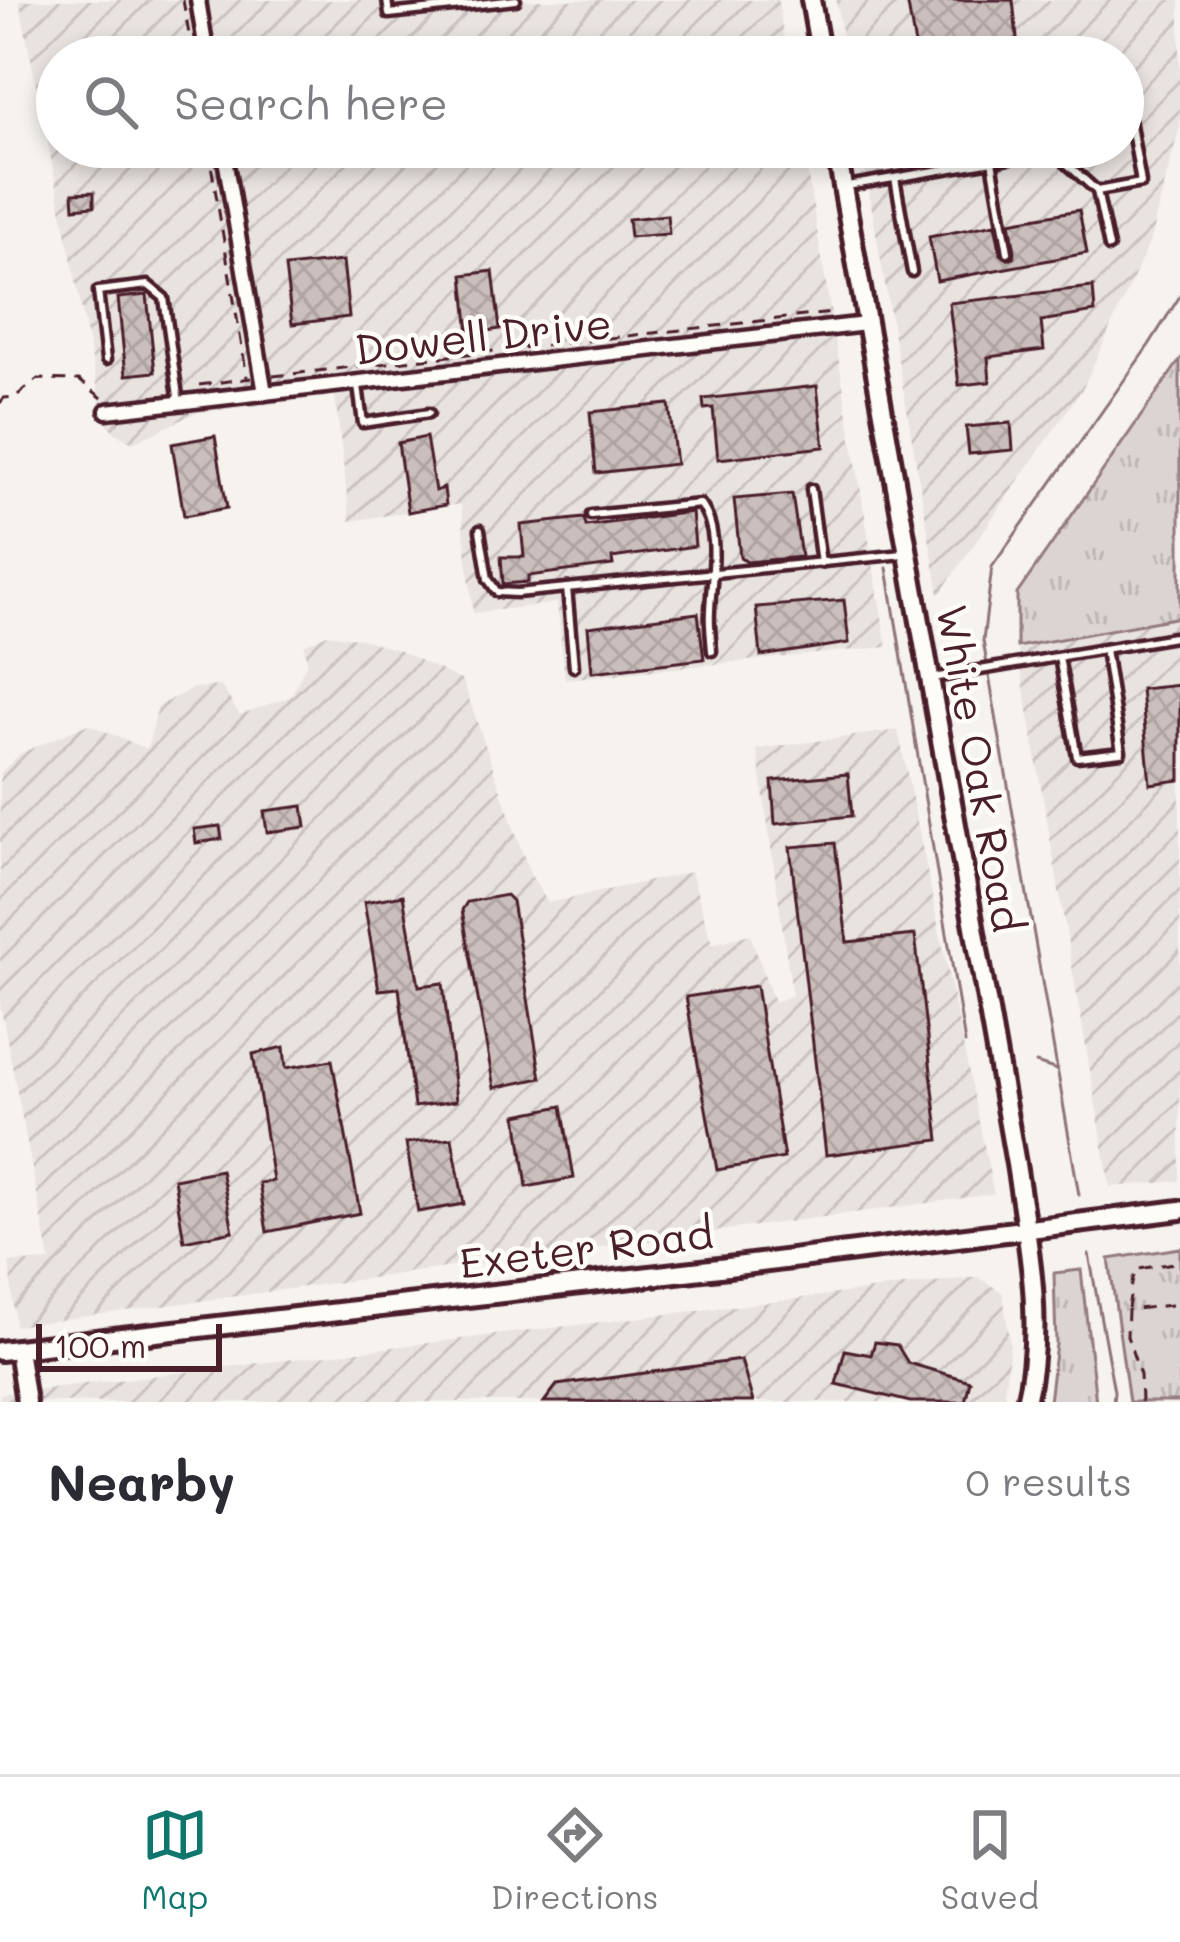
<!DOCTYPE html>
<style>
:root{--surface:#fff;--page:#f7f7f7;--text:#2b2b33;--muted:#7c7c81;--line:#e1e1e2;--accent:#0f766e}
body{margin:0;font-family:Mali,sans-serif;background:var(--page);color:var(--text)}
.scale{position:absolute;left:36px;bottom:30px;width:186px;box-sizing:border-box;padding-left:12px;border:6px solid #4a1f2b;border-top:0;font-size:33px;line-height:42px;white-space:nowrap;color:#4a1f2b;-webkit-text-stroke:9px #fdfcf7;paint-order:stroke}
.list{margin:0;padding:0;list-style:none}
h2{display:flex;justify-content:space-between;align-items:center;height:156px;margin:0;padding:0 48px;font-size:51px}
h2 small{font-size:39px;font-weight:400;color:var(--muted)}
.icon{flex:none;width:66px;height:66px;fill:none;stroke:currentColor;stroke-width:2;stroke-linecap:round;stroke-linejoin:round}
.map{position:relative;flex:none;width:1180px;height:1402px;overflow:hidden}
.search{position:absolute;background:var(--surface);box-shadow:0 6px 18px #0003;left:36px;right:36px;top:36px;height:132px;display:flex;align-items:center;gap:30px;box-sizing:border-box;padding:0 42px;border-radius:66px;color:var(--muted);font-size:45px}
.sheet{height:372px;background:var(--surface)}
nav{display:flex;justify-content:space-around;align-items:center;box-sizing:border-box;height:168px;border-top:3px solid var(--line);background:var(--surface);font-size:33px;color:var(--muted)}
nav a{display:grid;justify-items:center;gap:6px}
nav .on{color:var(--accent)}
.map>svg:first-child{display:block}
.industrial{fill:url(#industrial-furrows)}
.grass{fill:url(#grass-tufts);stroke:#937a7e;stroke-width:3}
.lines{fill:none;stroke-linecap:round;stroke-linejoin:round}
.stream{stroke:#8e7378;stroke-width:3}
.building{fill:url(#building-cross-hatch);stroke:#4a1f2b;stroke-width:3}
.lane-casing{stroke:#4a1f2b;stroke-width:15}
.street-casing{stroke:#4a1f2b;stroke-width:21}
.secondary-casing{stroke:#4a1f2b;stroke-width:26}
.path{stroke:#4a1f2b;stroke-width:3;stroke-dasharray:12 9;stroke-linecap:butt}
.lane{stroke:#fdfcf7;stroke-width:6}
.street{stroke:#fdfcf7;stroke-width:12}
.secondary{stroke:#fdfcf7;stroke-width:16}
.labels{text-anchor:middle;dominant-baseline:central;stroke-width:9;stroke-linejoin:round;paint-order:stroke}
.street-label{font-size:42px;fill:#4a1f2b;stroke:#fdfcf7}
</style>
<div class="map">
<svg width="1180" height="1402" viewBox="0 0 1180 1402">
<defs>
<pattern id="industrial-furrows" width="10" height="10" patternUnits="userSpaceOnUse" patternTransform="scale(3)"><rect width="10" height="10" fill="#e9e3e0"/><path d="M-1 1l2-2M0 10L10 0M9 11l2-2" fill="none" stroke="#c9c2c0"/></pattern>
<pattern id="grass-tufts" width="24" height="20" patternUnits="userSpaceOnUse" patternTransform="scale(3)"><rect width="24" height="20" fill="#dcd4d2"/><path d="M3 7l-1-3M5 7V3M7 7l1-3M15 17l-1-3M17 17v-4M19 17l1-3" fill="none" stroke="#beb6b4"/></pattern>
<pattern id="building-cross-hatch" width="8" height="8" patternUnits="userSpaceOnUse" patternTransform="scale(3)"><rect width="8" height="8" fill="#cbbfbe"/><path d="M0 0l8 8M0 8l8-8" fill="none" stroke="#b0a4a3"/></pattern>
</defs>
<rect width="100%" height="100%" fill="#f6f3ef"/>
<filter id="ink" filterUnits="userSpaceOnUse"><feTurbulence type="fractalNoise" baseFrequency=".00833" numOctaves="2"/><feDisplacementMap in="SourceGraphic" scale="24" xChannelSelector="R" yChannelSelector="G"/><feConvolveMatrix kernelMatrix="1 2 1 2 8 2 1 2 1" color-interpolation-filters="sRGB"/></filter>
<g filter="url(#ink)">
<!-- industrial -->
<g class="industrial">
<path d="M19 0H778L787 57H57V147H803L887 647 565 679 557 603 473 613 461 504 350 521 335 396 195 413 134 443 115 433 104 420Z"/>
<path d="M836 0H1180V126L1149 244 1083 388 939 595 861 147H1123V57H846Z"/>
<path d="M1180 617V1181L1110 1187 1017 647Z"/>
<path d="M327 634 358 638 398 650 463 681 530 874 548 903 691 872 712 944 750 934 774 1002 792 995 757 749 898 730 994 1194 15 1326 9 1262 50 1261 0 1004V773L21 753 88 724 147 749 158 706 193 688 221 686 240 715 291 696 307 662 304 645Z"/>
<path d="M978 1277 1003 1293 1010 1344 1003 1402H0V1394Z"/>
</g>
<!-- grass -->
<g class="grass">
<path d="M1180 360V617L1017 647V594Z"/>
<path d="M1180 1248V1402H1129L1109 1259Z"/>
<path d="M1081 1270 1096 1402H1049L1056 1344 1054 1273Z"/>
</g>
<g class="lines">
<!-- stream -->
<g class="stream">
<path d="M887 568 965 1043"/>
<path d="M1036 1063 1057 1070"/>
<path d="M1079 1195 983 641 992 567 1149 345 1180 296"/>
<path d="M1089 1254 1114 1391 1113 1402"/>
</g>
</g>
<!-- building -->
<g class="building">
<path d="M907 0H1013L1018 48 962 57H917Z"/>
<path d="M94 192V206L74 208 73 193Z"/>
<path d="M1079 210 1087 253 937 281 929 237 995 224 1001 254 1008 259 1014 257 1015 252 1010 222Z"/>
<path d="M667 215 669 234 630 237 628 219Z"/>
<path d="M343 261 349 317 292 324 285 267Z"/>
<path d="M493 271 500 329 469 334 463 275Z"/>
<path d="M1093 287 1095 312 1041 321 1044 350 988 357 990 382 959 385 949 303Z"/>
<path d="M147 295 155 372 126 375 118 298Z"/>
<path d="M817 386 824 447 718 459 713 408 704 409 703 399Z"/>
<path d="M669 404 676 464 596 473 590 412Z"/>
<path d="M1011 423 1013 450 969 454 966 427Z"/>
<path d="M215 436 227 508 184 516 172 444Z"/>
<path d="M426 437 435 491 444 488 446 505 408 512 398 443Z"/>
<path d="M792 494 801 557 747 562 740 557 734 499Z"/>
<path d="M692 512 695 546 612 558 613 565 528 576V582L503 584 501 557H524L521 525 584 518 586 526Z"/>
<path d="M844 600 849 643 761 656 756 607Z"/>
<path d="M698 613 704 659 592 672 588 627Z"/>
<path d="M1180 685V780L1150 784 1141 689Z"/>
<path d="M848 774 852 816 775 824 772 781Z"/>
<path d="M303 806 306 827 267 832 264 811Z"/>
<path d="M220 826 222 839 196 843 194 829Z"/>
<path d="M835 843 847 942 915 935 939 1140 826 1155 790 847Z"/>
<path d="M403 895 419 986 443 983 456 1101 414 1107 399 988 379 990 364 902Z"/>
<path d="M506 895 512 901 541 1078 494 1088 462 910 467 902Z"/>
<path d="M756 986 784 1158 717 1170 686 997Z"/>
<path d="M284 1047 286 1068 332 1060 360 1213 267 1232 259 1183 273 1181 253 1054Z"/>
<path d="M562 1106 574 1178 527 1187 517 1115Z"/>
<path d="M452 1138 464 1204 418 1212 406 1143Z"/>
<path d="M221 1170 233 1231 184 1241 174 1179Z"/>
<path d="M875 1342 897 1345 908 1363 970 1381 965 1402H910L836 1384 845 1350 871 1355Z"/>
<path d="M741 1360 753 1402H544L557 1385Z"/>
</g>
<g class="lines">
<defs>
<g id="lane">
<path d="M387 0 389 14 516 0"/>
<path d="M1063 149 1066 163 1097 191"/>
<path d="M992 161 1008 252"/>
<path d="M895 178 912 272"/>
<path d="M847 186 1063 149V147"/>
<path d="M1109 247 1097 191 1141 183 1130 119 1123 120"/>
<path d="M106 360 98 291 148 285 164 298 179 403"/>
<path d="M358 386 363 423 429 413"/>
<path d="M811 489 821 563"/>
<path d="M591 515 700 504C722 531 711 578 710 611 709 624 711 638 712 651"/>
<path d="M480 530 488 579 497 592 517 593 903 554"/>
<path d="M567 588 574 667"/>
<path d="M1059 657 1077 757 1121 752 1105 649"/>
<path d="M933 678 1180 636"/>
</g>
<g id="street">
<path d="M198 0 207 57"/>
<path d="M223 147 265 393"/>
<path d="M107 411 866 324"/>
</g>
<g id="secondary">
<path d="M811 0 821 57"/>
<path d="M836 147 1016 1164C1028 1242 1045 1324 1026 1402"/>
<path d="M18 1349 26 1402"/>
<path d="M0 1351 728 1267 1180 1210"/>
</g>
</defs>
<!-- lane casing -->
<use href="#lane" class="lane-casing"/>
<!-- street casing -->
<use href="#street" class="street-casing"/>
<!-- secondary casing -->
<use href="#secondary" class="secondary-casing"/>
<!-- path -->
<g class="path">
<path d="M183 0 193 57"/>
<path d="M208 147 247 377"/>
<path d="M273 376 831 313"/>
<path d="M199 385 251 378"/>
<path d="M0 403 4 398 15 397 38 379 79 380 106 401"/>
<path d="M1128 1308 1133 1278 1139 1269 1180 1262"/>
<path d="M1141 1402 1140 1375 1127 1336 1128 1310 1180 1304"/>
</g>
<!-- lane -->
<use href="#lane" class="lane"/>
<!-- street -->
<use href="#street" class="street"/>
<!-- secondary -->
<use href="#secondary" class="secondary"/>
</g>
</g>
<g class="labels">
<!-- street labels -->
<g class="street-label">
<text transform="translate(483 335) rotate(-6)">Dowell Drive</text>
<text transform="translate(981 768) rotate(80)">White Oak Road</text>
<text transform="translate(586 1247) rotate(-7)">Exeter Road</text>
</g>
</g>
</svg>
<div class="scale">100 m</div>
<div class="search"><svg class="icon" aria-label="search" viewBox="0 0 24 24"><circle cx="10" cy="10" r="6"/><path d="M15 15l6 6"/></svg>Search here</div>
</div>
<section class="sheet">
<h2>Nearby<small>0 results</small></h2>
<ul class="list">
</ul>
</section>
<nav>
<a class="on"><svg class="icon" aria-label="map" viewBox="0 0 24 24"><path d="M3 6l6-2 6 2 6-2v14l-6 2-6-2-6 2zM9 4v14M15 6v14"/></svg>Map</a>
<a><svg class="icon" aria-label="directions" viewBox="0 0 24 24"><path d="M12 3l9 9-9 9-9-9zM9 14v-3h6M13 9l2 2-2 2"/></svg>Directions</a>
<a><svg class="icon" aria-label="saved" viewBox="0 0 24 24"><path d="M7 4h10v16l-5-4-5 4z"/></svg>Saved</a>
</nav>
